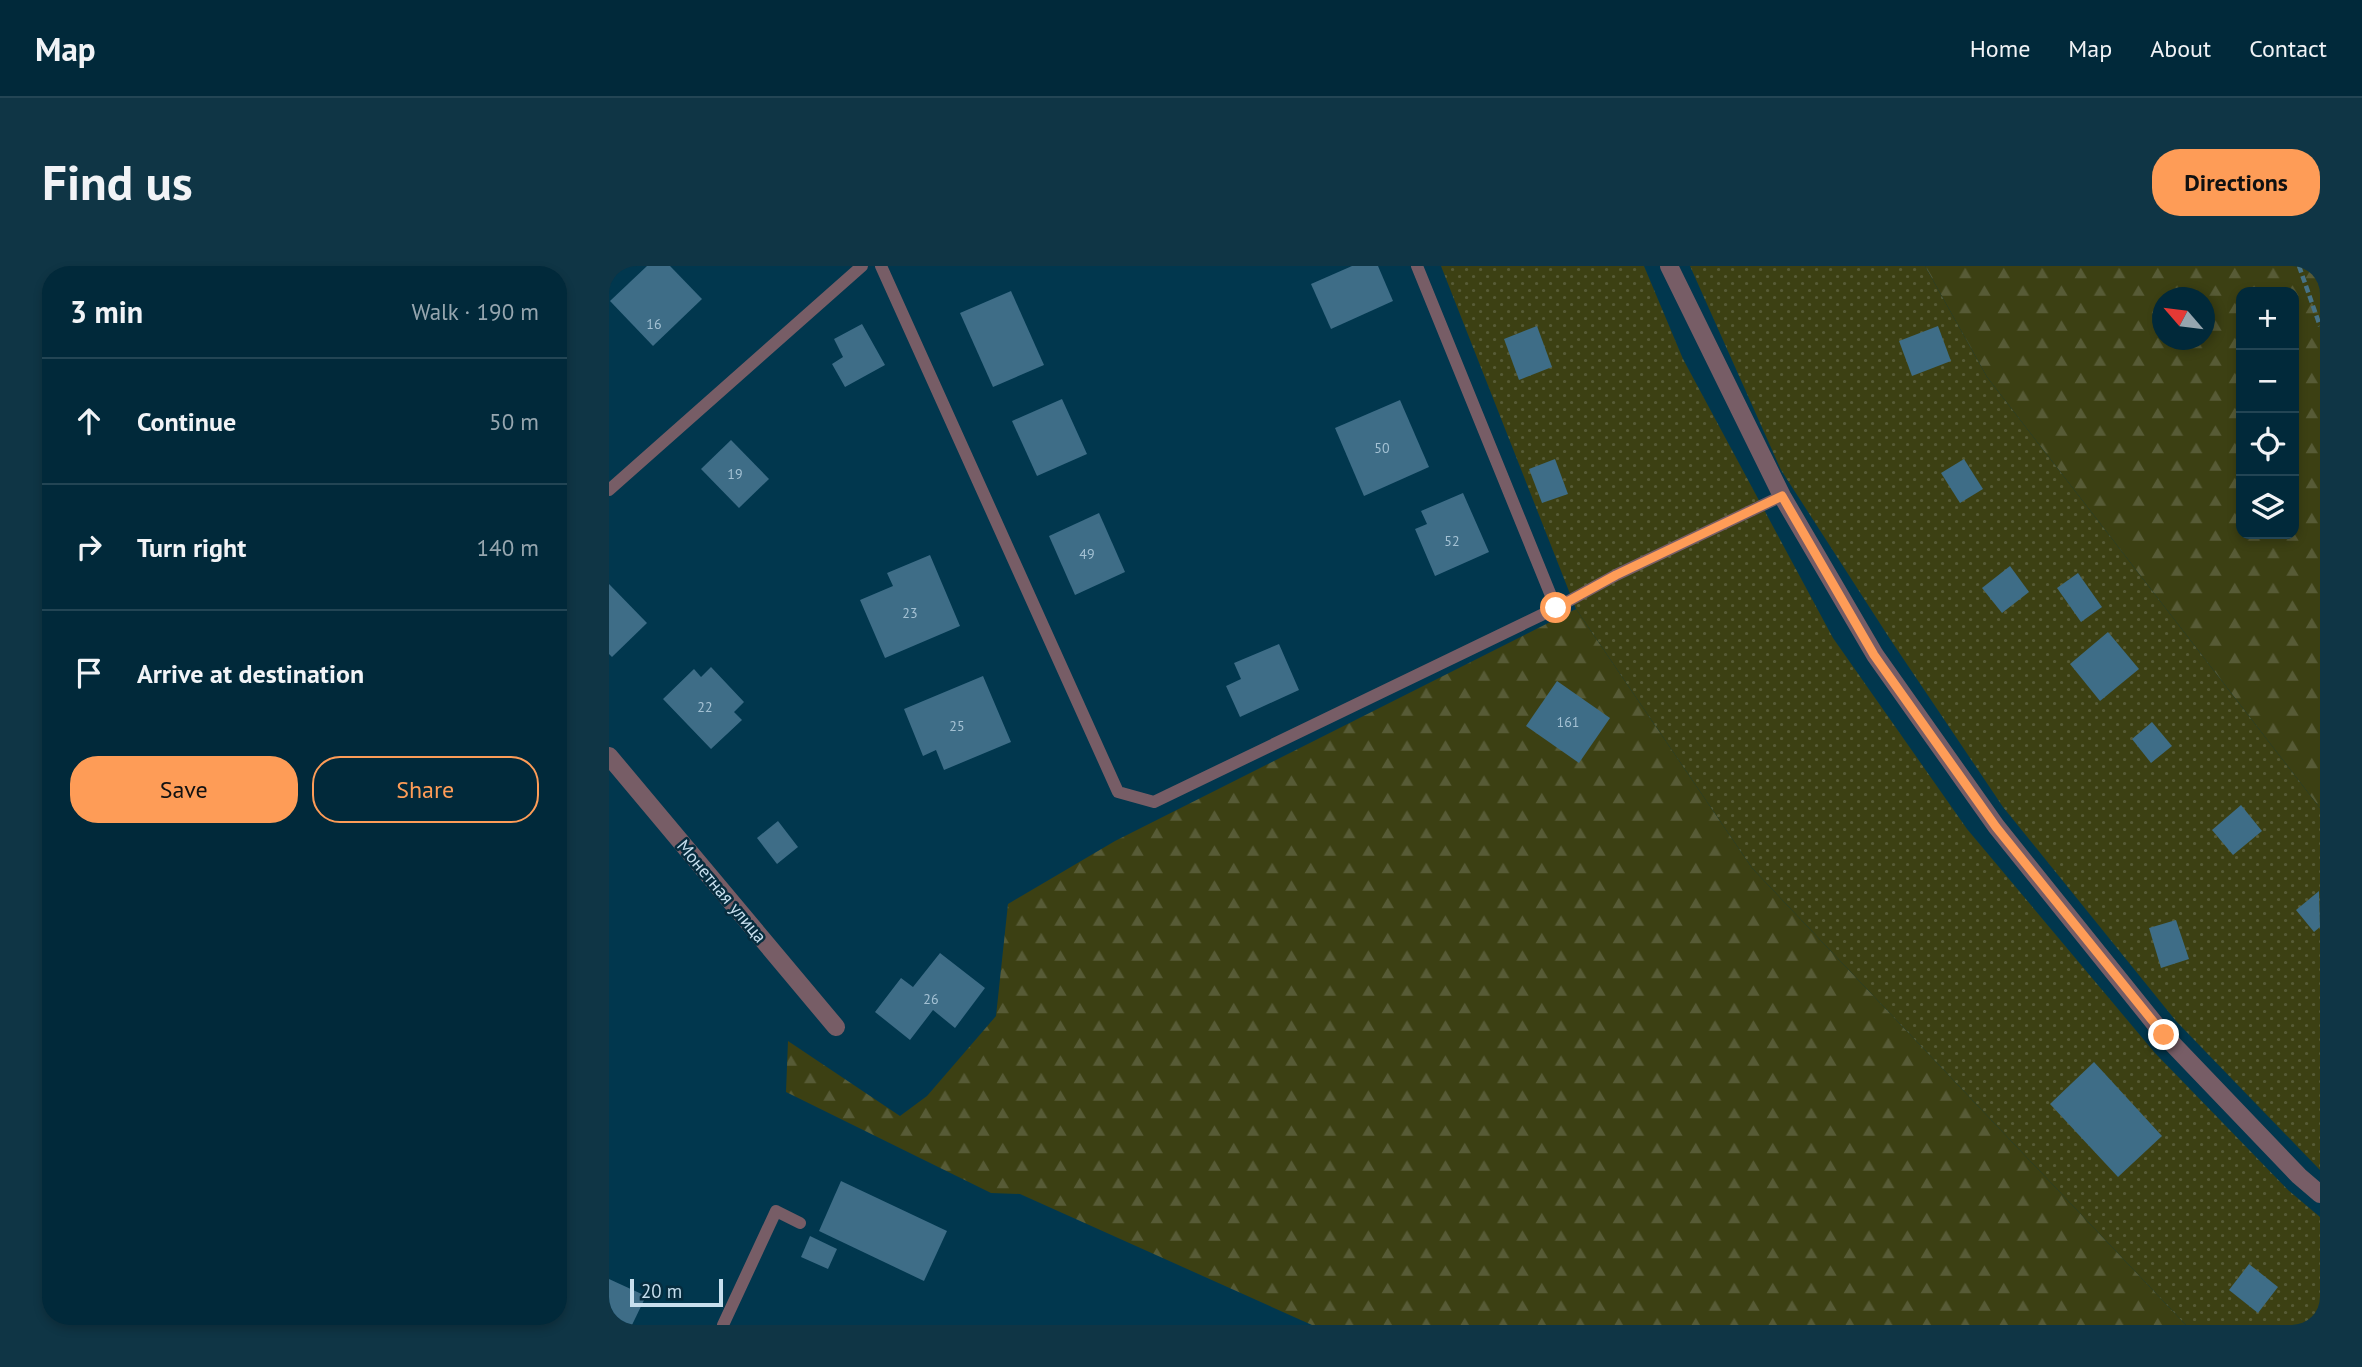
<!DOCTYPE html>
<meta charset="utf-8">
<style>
:root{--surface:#01293a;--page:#0f3545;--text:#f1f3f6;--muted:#96a6af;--line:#234554;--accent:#fe9c57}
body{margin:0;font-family:"PT Sans",sans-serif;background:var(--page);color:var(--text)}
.controls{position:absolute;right:21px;top:21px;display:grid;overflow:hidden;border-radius:14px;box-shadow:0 4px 10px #0003}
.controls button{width:63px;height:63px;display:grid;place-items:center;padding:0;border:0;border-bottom:2px solid var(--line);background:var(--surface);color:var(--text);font:35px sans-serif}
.compass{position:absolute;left:1543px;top:21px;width:63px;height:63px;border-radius:50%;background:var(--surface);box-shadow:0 4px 10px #0003;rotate:298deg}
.scale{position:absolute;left:21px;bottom:18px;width:93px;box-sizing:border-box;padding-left:7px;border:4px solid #c7dfee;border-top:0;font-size:19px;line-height:24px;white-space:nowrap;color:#c7dfee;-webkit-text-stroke:5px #062c3e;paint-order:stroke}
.stop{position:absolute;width:21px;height:21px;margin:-16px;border:5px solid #fe9c57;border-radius:50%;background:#fff}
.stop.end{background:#fe9c57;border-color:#fff;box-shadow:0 2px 7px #0008}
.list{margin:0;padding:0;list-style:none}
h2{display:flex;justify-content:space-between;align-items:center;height:91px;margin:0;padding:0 28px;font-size:30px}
h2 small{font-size:23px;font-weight:400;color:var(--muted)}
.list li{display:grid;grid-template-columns:46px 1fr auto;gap:21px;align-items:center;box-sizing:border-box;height:126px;padding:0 28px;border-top:2px solid var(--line)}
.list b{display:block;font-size:26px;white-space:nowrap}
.list em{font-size:23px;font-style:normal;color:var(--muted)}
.actions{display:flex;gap:14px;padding:21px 28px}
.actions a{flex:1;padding:16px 0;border:2px solid var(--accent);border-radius:28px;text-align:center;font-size:24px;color:var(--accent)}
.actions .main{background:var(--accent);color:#111}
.icon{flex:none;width:38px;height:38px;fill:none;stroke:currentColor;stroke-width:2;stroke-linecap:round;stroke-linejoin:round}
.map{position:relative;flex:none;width:1711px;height:1059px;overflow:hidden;border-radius:28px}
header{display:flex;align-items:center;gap:42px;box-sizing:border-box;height:98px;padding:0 35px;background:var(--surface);border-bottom:2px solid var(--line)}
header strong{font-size:33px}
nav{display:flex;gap:38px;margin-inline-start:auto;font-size:24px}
.intro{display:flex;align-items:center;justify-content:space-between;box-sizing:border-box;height:168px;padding:0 42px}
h1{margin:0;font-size:49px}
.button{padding:18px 32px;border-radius:28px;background:var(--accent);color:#111;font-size:24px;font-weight:700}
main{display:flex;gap:42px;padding:0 42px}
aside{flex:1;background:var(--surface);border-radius:28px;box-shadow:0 4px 10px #0003}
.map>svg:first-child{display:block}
.forest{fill:url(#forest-firs);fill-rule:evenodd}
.garden{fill:url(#garden-dots)}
.building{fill:#3e6d87}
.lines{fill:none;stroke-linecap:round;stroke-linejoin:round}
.path{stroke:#467286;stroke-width:4.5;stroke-dasharray:7 3.5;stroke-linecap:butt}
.lane{stroke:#775d66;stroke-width:12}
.street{stroke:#775d66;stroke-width:18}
.route{stroke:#fe9c57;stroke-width:9}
.labels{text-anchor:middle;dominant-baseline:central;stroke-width:5;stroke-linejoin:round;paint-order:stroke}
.number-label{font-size:14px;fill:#a5c2d4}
.street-label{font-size:18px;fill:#c7dfee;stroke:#062c3e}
</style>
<header>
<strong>Map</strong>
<nav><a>Home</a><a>Map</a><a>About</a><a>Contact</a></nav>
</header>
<div class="intro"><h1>Find us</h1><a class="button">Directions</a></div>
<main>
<aside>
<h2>3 min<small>Walk · 190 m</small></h2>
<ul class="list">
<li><svg class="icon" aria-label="ahead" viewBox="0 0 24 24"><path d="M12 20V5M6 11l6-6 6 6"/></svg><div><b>Continue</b></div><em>50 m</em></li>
<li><svg class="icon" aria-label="right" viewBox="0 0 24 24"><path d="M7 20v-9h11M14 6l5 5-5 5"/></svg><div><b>Turn right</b></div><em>140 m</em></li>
<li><svg class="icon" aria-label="arrive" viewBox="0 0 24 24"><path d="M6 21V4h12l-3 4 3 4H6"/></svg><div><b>Arrive at destination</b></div></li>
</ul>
<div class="actions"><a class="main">Save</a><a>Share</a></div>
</aside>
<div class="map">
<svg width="1711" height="1059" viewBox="0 0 1711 1059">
<defs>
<pattern id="forest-firs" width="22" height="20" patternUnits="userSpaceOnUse" patternTransform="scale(1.75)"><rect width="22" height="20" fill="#3c4013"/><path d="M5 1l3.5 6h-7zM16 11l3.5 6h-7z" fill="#575b36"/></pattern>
<pattern id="garden-dots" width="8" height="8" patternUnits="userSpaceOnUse" patternTransform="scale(1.75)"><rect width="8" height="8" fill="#3c4013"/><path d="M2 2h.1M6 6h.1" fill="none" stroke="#575b36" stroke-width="1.8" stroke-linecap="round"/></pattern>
</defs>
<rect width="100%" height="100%" fill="#01374e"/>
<!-- forest -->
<g class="forest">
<path d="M1316 0H1711V542L1378 111ZM1632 26H1685V268H1632ZM1554 32H1596V74H1554Z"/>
<path d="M967 343 1143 602 1577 1059H703L411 928 382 927 177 826 179 775 291 850 318 830 387 750 399 638 506 575Z"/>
</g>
<!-- garden -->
<g class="garden">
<path d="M832 0H1035L1074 93 1224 372 1358 563 1546 787 1679 924 1711 951V1059H1577L1143 602 967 343Z"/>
<path d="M1081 0H1316L1378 111 1711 542V904L1567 755 1394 541 1281 373 1172 204Z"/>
</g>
<!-- building -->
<g class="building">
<path d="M38 0H61L93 33 44 80 1 35Z"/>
<path d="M743 0H769L784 35 722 63 702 18Z"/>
<path d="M402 25 435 99 384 121 351 47Z"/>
<path d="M253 58 276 99 236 121 223 98 234 91 225 73Z"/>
<path d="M928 60 943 101 910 114 895 73Z"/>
<path d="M1329 60 1342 95 1303 110 1290 75Z"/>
<path d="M453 133 478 188 428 210 403 155Z"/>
<path d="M791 134 820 201 755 230 726 162Z"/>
<path d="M122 174 160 213 130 242 92 203Z"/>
<path d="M946 193 959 228 933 237 920 203Z"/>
<path d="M1355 193 1374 223 1351 237 1332 207Z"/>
<path d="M854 227 880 286 826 310 806 263 818 258 812 245Z"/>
<path d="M490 247 516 306 466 329 440 270Z"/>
<path d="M321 289 351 360 276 392 251 334 284 320 278 307Z"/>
<path d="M1401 300 1420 326 1393 347 1373 322Z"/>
<path d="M1469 307 1493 341 1472 356 1448 322Z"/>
<path d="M0 318 38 357 3 391 0 388Z"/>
<path d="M1499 366 1530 403 1491 435 1461 398Z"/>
<path d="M670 378 690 424 631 451 617 420 632 413 625 397Z"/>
<path d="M102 401 135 436 125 446 133 454 102 483 54 433 85 403 92 411Z"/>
<path d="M374 410 402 476 335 504 327 484 314 490 295 443Z"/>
<path d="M948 415 1001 452 970 497 917 460Z"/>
<path d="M1543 456 1563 480 1542 497 1523 473Z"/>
<path d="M1632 539 1653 565 1624 589 1603 564Z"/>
<path d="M169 555 189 581 168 598 148 572Z"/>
<path d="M1710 625 1711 661 1705 666 1687 644Z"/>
<path d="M1567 654 1580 693 1552 702 1540 662Z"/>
<path d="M331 687 376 722 346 762 324 744 301 774 266 746 292 712 304 721Z"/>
<path d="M1485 796 1553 870 1509 911 1441 838Z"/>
<path d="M232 915 338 965 315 1015 210 965Z"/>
<path d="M201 970 228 983 219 1003 192 991Z"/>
<path d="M1640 998 1669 1021 1649 1047 1620 1024Z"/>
<path d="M0 1013 37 1030 23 1059H0Z"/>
</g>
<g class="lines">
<!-- path -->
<path class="path" d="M1690 0 1711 60"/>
<!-- lane -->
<g class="lane">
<path d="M272 0 509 526 545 536 947 342 808 0"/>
<path d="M0 224 253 0"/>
<path d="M947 342 1007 309 1173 230"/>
<path d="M114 1059 167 945 191 957"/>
</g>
<!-- street -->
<g class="street">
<path d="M1060 0 1173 230 1266 389 1387 560 1555 769 1690 910 1711 928"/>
<path d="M0 490 227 761"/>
</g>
</g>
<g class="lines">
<!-- route -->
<path class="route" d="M947 342 1007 309 1173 230 1265 389 1387 561 1555 769"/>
</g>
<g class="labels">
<!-- number labels -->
<g class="number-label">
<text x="45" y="58">16</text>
<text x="773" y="182">50</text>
<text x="126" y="208">19</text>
<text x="843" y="275">52</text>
<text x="478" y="288">49</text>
<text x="301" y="347">23</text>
<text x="96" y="441">22</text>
<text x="959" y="456">161</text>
<text x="348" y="460">25</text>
<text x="322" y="733">26</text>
</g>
<!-- street labels -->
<g class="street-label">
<text transform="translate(113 625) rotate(50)">Монетная улица</text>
</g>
</g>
</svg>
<div class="controls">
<button>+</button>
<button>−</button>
<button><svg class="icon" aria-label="locate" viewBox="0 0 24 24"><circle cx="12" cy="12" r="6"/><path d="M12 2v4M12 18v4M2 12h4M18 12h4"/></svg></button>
<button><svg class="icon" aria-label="layers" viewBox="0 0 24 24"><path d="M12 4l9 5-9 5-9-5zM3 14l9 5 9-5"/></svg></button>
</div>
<svg class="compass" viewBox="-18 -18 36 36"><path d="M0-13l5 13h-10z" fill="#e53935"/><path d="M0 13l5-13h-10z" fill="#96a6af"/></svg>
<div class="scale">20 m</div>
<div class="stop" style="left:947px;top:342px"></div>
<div class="stop end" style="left:1555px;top:769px"></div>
</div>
</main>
